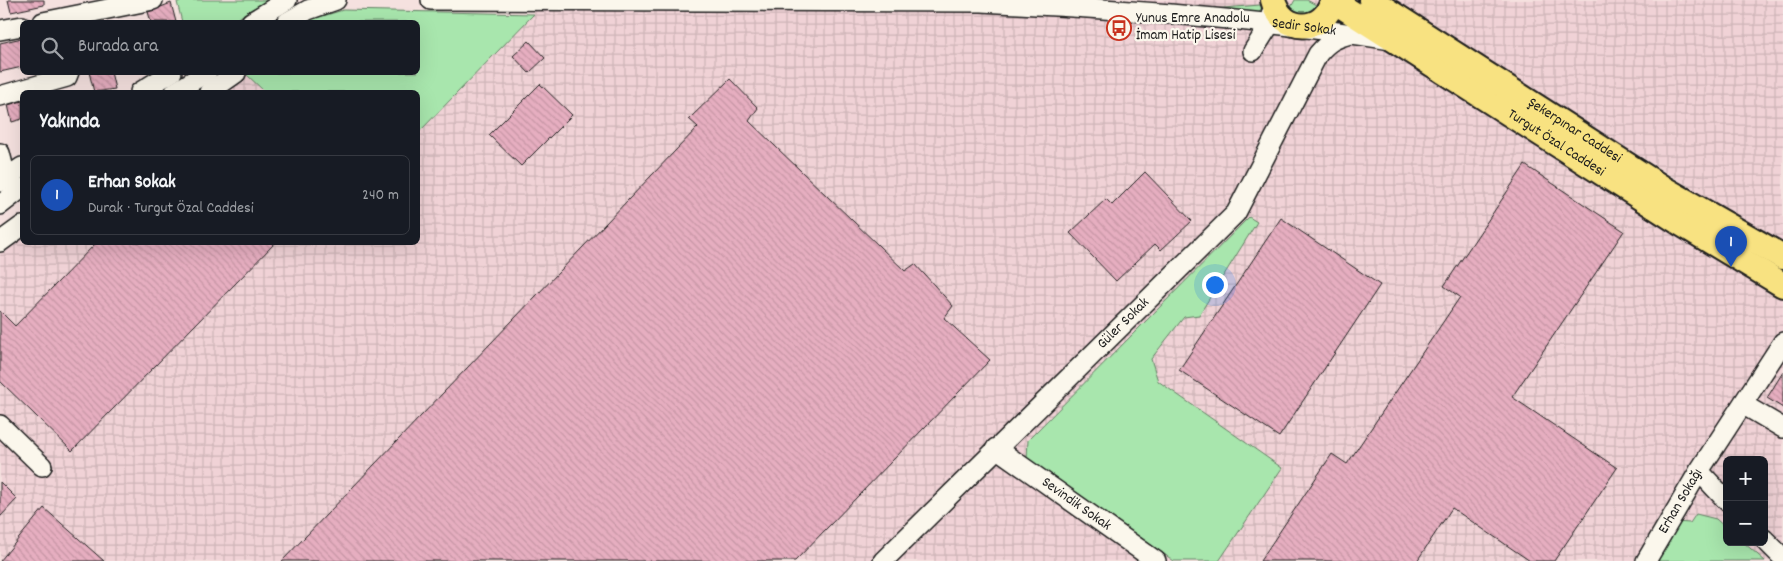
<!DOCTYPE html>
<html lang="tr">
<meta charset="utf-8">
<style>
:root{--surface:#171b24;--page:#20242c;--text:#f1f3f6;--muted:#9ea1a6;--line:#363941;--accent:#0b8043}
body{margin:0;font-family:Dekko,sans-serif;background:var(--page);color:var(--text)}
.controls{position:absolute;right:15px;bottom:15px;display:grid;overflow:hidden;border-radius:8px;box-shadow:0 5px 20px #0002}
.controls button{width:45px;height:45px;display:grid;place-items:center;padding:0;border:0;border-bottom:1px solid var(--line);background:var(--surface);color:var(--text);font:25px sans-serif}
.you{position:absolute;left:1214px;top:284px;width:18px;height:18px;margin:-12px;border:4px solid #fff;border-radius:50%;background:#1a73e8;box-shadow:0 0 0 8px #1a73e833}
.badge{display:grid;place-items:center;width:32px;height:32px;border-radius:50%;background:var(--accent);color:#fff;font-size:16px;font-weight:700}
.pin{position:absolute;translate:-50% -41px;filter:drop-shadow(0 1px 2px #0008)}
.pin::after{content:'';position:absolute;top:26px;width:18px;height:15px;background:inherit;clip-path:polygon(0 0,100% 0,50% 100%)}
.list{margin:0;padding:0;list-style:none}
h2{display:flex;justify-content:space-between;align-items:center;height:65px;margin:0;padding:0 20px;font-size:21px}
h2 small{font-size:16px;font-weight:400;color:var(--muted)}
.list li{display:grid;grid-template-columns:32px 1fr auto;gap:15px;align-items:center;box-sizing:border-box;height:80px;margin:0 10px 10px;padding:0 10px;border:1px solid var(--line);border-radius:8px}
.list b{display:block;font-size:19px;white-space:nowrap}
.list p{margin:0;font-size:16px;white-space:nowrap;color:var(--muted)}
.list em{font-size:16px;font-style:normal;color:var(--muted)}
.icon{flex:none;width:28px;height:28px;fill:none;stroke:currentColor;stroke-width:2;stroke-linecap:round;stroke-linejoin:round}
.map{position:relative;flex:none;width:1783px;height:561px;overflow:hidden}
.search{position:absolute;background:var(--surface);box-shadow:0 5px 20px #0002;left:20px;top:20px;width:400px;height:55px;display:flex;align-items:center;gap:12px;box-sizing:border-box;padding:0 18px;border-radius:8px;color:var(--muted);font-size:19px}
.panel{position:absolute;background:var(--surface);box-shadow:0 5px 20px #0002;left:20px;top:90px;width:400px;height:155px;border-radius:8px}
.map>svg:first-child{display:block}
.industrial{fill:url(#industrial-grid);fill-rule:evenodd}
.grass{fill:#a8e6ad;stroke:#628164}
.building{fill:url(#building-back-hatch);stroke:#1c1c1c}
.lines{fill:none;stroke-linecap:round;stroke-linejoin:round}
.minor-casing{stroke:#1c1c1c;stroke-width:22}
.major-casing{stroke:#1c1c1c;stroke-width:28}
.minor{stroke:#fbf7ec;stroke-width:19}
.major{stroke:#f8e281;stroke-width:24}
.labels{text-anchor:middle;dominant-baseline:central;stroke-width:4.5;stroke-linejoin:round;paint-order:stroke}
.poi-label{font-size:15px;fill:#1c1c1c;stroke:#fbf7ec;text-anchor:start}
.street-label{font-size:15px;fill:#1c1c1c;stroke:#fbf7ec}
</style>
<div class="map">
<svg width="1783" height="561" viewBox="0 0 1783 561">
<defs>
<pattern id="industrial-grid" width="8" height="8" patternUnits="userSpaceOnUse" patternTransform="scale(1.25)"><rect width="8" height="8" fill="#f0d2d6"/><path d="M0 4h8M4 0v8" fill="none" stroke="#cdb4b7"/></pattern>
<pattern id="building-back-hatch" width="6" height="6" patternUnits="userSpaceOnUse" patternTransform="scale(1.25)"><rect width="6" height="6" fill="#e6aec0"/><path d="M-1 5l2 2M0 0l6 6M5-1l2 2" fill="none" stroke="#c595a4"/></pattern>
</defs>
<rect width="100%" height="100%" fill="#f5e1df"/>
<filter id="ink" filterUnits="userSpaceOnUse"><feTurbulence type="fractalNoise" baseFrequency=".02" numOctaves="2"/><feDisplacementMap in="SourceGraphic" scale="10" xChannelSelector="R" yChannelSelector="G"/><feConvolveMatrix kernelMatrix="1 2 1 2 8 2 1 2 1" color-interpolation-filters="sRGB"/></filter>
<g filter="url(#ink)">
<!-- industrial -->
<g class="industrial">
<path d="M535 0H1345L1783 293V561H0V234L22 217V242H418V133L534 14ZM1727 460H1764V542H1727Z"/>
<path d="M1388 0H1783V243L1761 231Z"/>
<path d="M223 72 245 73 265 92H192Z"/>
</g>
<!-- grass -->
<g class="grass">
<path d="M188 0H267L232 22H182L177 2Z"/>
<path d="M1295 0H1307L1316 5 1317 9 1312 20 1290 9Z"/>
<path d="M1260 5 1262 7 1256 19 1199 10Z"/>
<path d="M343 10 534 14 418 133V92H265L245 73 418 72V22H303Z"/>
<path d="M1249 217 1257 222 1199 315 1184 317 1151 359 1158 381 1282 468 1219 561H1174L1027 458 1028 440Z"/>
<path d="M1696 514 1716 519 1727 529V542H1743L1765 561H1654L1676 522 1690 523Z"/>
</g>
<!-- building -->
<g class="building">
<path d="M8 0H44V5L11 12Z"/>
<path d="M171 3 176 22H151L148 12Z"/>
<path d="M22 38V67L0 72V43Z"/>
<path d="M529 41 545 58 529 73 513 56Z"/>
<path d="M89 72H111L115 89 94 92Z"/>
<path d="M730 79 758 108 749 121 905 271 915 264 953 306 944 318 990 360 795 561H282L698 127 689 119Z"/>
<path d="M540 84 572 115 521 166 489 135Z"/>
<path d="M22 101V119L12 122 8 105Z"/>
<path d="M1525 165 1624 231 1512 397 1617 468 1554 561H1530L1452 508 1417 561H1260L1332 454 1347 464 1460 297 1444 286Z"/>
<path d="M1145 172 1192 221 1161 250 1155 244 1116 281 1070 233 1106 199 1112 205Z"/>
<path d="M1281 218 1380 285 1279 437 1179 370Z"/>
<path d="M97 242H276L72 451 0 381V311L15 326Z"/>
<path d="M1783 372V408L1767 398Z"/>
<path d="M0 482 17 499 0 517Z"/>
<path d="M44 508 104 561H0Z"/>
</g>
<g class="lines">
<defs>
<g id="minor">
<path id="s1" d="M431 0 981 2C1118 9 1256 18 1391 40"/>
<path d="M43 22 153 0"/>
<path d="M251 22 287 0"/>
<path d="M287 22 308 10 336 0"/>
<path d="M0 30 22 26"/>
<path d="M1253 51 1270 24 1271 14"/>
<path d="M140 92 172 72"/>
<path d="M175 92 207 72"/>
<path d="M209 92 236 73"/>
<path d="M0 96 67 77 69 72"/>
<path d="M0 153 6 177"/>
<path d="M0 182 22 167"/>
<path d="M0 205 22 188"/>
<path d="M0 242 22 226"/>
<path d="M1744 405 1783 428"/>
<path d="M0 425 42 466"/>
<path id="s2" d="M996 448 1156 561"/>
<path d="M1699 471 1727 501"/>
<path d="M1764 539 1783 558"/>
<path id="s3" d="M883 561 1236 213 1318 54C1328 42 1335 38 1350 34"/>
<path id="s4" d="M1646 561 1699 471 1783 342"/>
</g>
<g id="major">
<path d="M1273 0C1281 34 1325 34 1333 0"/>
<path id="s5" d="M1332 0 1680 223 1783 285"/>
<path id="s6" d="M1371 0 1666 190 1783 257"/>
</g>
</defs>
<!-- minor casing -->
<use href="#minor" class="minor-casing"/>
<!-- major casing -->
<use href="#major" class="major-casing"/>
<!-- minor -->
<use href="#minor" class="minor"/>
<!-- major -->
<use href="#major" class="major"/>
</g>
</g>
<!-- icons -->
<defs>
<symbol id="bus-ring" viewBox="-11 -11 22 22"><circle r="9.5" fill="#fbf7ec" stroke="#c8321e" stroke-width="1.5"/><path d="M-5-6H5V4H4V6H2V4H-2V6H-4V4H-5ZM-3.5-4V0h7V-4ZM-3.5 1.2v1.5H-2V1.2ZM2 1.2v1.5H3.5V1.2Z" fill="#c8321e"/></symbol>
</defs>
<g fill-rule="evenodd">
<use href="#bus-ring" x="1105" y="14" width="28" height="28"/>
</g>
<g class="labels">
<!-- poi labels -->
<g class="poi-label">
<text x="1136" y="19">Yunus Emre Anadolu<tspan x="1136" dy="17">İmam Hatip Lisesi</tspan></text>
</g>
<!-- street labels -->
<g class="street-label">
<text stroke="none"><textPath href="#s1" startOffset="874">Sedir Sokak</textPath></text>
<text stroke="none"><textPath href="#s6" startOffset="242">Şekerpınar Caddesi</textPath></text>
<text stroke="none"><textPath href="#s5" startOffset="266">Turgut Özal Caddesi</textPath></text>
<text stroke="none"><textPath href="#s3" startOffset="338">Güler Sokak</textPath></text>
<text stroke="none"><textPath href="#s4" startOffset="69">Erhan Sokağı</textPath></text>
<text stroke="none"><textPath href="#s2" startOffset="98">Sevindik Sokak</textPath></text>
</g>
</g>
</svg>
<div class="controls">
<button>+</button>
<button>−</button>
</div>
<div class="you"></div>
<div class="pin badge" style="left:1731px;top:267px;background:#1a4fb4">1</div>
<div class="search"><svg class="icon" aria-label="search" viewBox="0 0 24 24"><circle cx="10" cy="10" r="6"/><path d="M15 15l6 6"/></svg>Burada ara</div>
<section class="panel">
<h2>Yakında<small></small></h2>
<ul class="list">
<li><span class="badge" style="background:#1a4fb4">1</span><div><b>Erhan Sokak</b><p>Durak · Turgut Özal Caddesi</p></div><em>240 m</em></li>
</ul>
</section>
</div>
